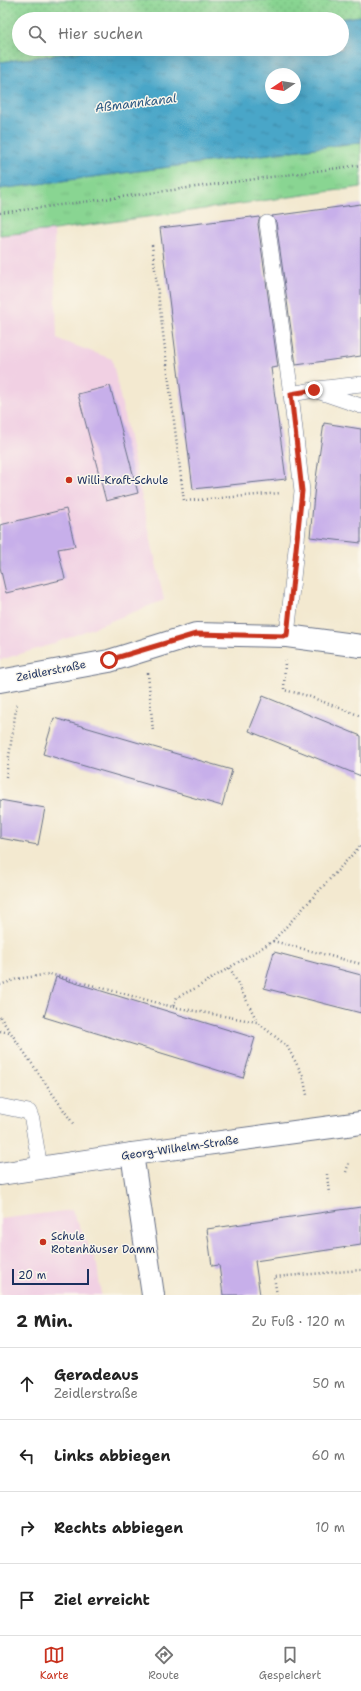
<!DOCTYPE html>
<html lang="de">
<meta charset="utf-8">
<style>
:root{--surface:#fff;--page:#f2f2f2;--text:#222;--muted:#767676;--line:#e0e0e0;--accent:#c8321e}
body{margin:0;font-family:"Shantell Sans",sans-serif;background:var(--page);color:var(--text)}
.compass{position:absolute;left:265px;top:68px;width:36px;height:36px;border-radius:50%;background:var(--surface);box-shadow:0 4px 16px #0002;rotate:258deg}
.scale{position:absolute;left:12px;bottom:10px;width:77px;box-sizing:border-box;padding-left:4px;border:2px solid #1b2f5e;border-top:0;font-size:11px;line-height:14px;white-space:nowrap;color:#1b2f5e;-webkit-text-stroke:3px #fbf7ec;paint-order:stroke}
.stop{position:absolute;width:12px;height:12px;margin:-9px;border:3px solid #c8321e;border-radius:50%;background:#fff}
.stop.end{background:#c8321e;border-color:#fff;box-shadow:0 1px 4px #0008}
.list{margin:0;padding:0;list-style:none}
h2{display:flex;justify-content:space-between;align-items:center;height:52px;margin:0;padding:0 16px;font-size:17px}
h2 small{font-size:13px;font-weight:400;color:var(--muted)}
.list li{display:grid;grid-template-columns:26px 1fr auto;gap:12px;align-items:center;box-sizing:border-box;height:72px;padding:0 16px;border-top:1px solid var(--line)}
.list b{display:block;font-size:15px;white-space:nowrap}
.list p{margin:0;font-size:13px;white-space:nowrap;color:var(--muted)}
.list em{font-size:13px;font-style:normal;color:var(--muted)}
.icon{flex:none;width:22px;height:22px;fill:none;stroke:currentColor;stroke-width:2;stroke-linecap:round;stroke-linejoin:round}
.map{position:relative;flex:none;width:361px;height:1295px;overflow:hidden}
.search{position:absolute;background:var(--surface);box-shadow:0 4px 16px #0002;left:12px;right:12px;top:12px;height:44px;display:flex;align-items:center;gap:10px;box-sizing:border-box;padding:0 14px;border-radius:22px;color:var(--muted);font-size:15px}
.sheet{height:340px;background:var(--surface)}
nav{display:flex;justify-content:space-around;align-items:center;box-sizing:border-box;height:56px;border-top:1px solid var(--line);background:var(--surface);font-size:11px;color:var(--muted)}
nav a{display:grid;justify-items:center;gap:2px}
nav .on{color:var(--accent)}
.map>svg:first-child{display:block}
.built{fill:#f1d0e3}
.park{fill:url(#park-tufts);stroke:#528278}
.garden{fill:url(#garden-dots);stroke:#528278}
.water{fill:url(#water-ripples);stroke:#326a93;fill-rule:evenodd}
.building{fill:#c7afea}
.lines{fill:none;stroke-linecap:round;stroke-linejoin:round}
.service-casing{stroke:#677086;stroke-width:16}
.minor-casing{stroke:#677086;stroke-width:24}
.tertiary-casing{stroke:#677086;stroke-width:24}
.path{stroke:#677086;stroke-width:2.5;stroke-dasharray:1 3;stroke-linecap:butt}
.service{stroke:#fff;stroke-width:15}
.minor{stroke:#fff;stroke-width:22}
.tertiary{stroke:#fff;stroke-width:22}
.route{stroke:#c8321e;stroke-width:5}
.poi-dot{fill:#c8321e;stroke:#fbf7ec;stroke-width:1.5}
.labels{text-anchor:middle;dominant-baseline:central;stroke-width:3;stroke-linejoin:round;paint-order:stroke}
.poi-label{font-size:11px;fill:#1b2f5e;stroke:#fbf7ec;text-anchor:start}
.street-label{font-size:11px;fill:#1b2f5e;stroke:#fbf7ec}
.water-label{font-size:12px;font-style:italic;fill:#2b5983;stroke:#fbf7ec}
</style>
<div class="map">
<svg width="361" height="1295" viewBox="0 0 361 1295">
<defs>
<pattern id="park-tufts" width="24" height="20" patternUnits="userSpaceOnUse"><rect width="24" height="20" fill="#89d592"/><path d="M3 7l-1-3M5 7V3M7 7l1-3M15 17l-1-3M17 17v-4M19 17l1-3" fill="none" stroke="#76b780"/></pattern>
<pattern id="garden-dots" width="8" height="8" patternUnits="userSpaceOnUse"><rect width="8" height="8" fill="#89d592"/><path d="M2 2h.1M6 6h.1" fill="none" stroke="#76b780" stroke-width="1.8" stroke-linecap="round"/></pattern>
<pattern id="water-ripples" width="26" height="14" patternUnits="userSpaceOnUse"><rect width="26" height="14" fill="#4aa6c8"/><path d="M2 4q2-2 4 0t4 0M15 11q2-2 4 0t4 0" fill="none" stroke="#3d88a6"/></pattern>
</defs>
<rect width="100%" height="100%" fill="#fbf7ec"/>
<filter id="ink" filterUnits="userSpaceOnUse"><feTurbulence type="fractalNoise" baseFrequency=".025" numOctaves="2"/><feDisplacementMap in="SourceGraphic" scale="8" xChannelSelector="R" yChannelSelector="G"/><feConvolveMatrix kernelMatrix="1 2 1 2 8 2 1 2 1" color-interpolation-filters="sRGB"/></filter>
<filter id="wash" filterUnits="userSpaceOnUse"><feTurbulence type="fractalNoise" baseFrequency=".012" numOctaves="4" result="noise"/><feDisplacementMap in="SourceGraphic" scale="16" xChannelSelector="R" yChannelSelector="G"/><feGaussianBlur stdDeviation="0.9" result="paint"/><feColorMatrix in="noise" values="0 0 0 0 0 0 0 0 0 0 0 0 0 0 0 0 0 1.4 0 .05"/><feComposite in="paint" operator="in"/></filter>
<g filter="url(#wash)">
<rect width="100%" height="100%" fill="#f3e9d0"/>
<!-- built -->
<g class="built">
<path d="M54 230 57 339 112 359 164 600 50 645 0 660V235Z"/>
<path d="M72 1210 97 1265 101 1295H0V1219Z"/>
</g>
<!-- park -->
<path class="park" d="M361 142V187L54 230 0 235V189Z"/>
<!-- garden -->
<path class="garden" d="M0 0H361V16L339 19H19V49H102L0 62Z"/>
<!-- water -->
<path class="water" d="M361 16V142L0 189V62L102 49H342V19H339ZM271 74H295V98H271Z"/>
<g id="blocks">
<!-- building -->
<g class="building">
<path d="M361 204V356L296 365 276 222 272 216Z"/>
<path d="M252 217V218L260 217 258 224 278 367 271 368 286 479 193 489 160 228Z"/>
<path d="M110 386 138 493 106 501 78 394Z"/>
<path d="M324 423 361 429V543L310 537 315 485Z"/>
<path d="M66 509 75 546 58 549 65 579 6 593 0 567V525Z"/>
<path d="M263 696 361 736V776L249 731Z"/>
<path d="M54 718 232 770 222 806 43 754Z"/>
<path d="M0 800 45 808 38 845 0 838Z"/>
<path d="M274 952 361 975V1013L264 988Z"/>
<path d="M56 977 255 1038 243 1078 44 1017Z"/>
<path d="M361 1207V1245L255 1261 260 1295H223L219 1265 212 1266 207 1229Z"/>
</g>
</g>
</g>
<g filter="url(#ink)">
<use href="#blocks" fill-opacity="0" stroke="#677086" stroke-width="1"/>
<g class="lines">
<defs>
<g id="service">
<path d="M267 223 291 394 314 390 361 406"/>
<path d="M317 389 361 384"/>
<path d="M287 636 302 491 291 394"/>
<path d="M0 1106 29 1112 32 1120 40 1168"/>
</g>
<path id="minor" d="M0 681 109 661 196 634 287 636 361 646"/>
<g id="tertiary">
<path d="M132 1154 153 1295"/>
<path d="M0 1174 132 1154 361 1123"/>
</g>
</defs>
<!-- service casing -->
<use href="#service" class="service-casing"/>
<!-- minor casing -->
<use href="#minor" class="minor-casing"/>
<!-- tertiary casing -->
<use href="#tertiary" class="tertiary-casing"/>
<!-- path -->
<g class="path">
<path d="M0 213 361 165"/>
<path d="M152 245 184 501 281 493"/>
<path d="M285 660 284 690 305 695 361 716"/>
<path d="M148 673 153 732"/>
<path d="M6 777 17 702"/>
<path d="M273 941 361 964"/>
<path d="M230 968 257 1021"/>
<path d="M0 985 17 979 50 974 173 1007 177 997 196 988 273 941 361 845"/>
<path d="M173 1007 257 1022 287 1046 303 1076 307 1095"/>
<path d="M0 1017 74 1125"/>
<path d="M0 1031 11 1033"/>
<path d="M346 1172 349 1163"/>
<path d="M327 1174 329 1194"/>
<path d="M277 1295 274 1277 361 1270"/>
</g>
<!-- service -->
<use href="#service" class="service"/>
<!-- minor -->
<use href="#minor" class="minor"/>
<!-- tertiary -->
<use href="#tertiary" class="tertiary"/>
</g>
</g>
<g class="lines" filter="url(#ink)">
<!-- route -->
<path class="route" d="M109 660 196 634 287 636 302 491 291 394 314 390"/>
</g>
<!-- markers -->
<g class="poi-dot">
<circle cx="69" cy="480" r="4"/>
<circle cx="43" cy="1242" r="4"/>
</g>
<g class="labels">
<!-- poi labels -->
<g class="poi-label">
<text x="77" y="480">Willi-Kraft-Schule</text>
<text x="51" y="1236">Schule<tspan x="51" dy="13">Rotenhäuser Damm</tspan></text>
</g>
<!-- street labels -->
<g class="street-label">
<text transform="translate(51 671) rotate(-11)">Zeidlerstraße</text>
<text transform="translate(180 1148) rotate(-8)">Georg-Wilhelm-Straße</text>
</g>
<!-- water labels -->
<g class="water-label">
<text transform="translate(136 103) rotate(-7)">Aßmannkanal</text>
</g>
</g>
</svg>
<svg class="compass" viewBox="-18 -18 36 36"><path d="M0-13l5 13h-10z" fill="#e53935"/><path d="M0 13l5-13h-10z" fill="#767676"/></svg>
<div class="scale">20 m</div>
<div class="stop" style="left:109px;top:660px"></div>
<div class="stop end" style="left:314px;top:390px"></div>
<div class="search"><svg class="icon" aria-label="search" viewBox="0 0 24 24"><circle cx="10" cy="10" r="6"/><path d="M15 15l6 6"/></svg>Hier suchen</div>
</div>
<section class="sheet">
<h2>2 Min.<small>Zu Fuß · 120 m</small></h2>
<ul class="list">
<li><svg class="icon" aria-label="ahead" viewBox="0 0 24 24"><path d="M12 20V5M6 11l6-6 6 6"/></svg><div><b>Geradeaus</b><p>Zeidlerstraße</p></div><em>50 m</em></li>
<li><svg class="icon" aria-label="left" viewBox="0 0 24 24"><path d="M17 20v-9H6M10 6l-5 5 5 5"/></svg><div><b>Links abbiegen</b></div><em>60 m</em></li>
<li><svg class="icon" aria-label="right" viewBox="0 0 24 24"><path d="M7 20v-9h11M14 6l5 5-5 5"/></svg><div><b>Rechts abbiegen</b></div><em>10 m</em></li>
<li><svg class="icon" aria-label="arrive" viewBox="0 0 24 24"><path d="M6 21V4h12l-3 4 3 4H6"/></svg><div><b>Ziel erreicht</b></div></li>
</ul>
</section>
<nav>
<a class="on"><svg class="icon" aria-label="map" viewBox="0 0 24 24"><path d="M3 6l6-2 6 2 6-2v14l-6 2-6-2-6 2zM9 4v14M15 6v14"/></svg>Karte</a>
<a><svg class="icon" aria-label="directions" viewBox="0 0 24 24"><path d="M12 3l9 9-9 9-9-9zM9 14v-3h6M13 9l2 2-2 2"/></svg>Route</a>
<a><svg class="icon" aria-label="saved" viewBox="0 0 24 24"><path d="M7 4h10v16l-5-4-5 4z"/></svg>Gespeichert</a>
</nav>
